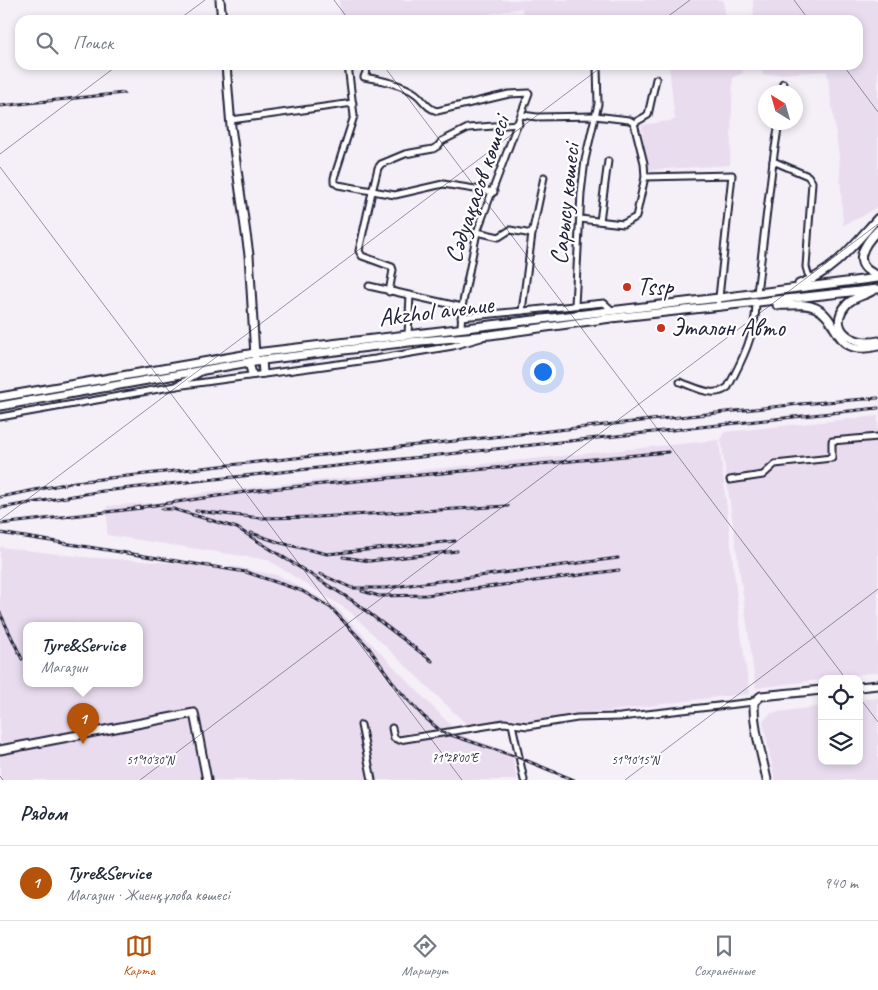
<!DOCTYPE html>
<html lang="ru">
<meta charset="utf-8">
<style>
:root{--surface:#fff;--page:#f2f2f3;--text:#1f2937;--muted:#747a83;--line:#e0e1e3;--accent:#b45309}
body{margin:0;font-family:Caveat,sans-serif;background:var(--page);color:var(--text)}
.controls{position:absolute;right:15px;bottom:15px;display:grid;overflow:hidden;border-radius:10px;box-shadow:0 2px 8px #0003}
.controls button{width:45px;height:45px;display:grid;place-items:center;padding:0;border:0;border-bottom:1px solid var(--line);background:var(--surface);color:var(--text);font:25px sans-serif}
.compass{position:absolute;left:758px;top:85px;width:45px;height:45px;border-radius:50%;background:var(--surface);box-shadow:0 2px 8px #0003;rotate:323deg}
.you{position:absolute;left:542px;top:371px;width:18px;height:18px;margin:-12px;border:4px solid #fff;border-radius:50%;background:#1a73e8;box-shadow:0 0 0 8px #1a73e833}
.badge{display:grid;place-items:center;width:32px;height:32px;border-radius:50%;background:var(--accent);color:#fff;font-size:16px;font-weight:700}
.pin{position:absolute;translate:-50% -41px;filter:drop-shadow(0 1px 2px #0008)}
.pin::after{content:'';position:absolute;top:26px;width:18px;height:15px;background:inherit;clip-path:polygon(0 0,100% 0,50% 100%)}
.popup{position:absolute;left:23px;top:622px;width:120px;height:65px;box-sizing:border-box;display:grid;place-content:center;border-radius:10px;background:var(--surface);filter:drop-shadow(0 1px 4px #0005);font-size:16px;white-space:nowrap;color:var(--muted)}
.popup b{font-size:19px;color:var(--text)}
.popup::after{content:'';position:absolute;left:50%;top:100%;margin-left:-10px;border:10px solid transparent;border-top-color:var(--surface)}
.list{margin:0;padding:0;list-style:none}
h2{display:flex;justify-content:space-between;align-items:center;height:65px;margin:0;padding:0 20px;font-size:21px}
h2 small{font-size:16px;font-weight:400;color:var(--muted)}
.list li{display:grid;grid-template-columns:32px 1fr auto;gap:15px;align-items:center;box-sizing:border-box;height:75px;padding:0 20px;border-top:1px solid var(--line)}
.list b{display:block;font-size:19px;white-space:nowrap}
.list p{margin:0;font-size:16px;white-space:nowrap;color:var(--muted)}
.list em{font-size:16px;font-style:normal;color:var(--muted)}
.icon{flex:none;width:28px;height:28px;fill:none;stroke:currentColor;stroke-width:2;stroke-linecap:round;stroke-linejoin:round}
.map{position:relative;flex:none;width:878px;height:780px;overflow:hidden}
.search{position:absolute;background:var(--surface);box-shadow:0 2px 8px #0003;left:15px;right:15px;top:15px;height:55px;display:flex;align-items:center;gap:12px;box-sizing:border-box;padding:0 18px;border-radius:15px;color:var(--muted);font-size:19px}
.sheet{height:140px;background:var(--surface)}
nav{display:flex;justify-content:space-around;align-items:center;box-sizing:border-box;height:70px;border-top:1px solid var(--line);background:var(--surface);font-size:14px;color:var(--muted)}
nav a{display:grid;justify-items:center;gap:2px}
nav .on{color:var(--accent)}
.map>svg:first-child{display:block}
.built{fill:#e9dcef;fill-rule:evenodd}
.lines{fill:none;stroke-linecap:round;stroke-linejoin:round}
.street-casing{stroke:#22223b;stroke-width:9}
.secondary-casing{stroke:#22223b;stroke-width:11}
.street{stroke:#fff;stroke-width:5}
.secondary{stroke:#fff;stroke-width:7}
.rail-casing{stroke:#22223b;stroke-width:3}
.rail{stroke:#fff;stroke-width:1;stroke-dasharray:4;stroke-linecap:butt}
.ticks{fill:none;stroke:#22223b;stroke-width:1;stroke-opacity:0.45}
.poi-dot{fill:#c8321e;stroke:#fff;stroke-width:2}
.labels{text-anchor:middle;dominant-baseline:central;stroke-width:4.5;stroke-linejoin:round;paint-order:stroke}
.street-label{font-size:25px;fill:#22223b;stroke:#fff}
.poi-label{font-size:25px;fill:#22223b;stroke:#fff;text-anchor:start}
.ticks-label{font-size:12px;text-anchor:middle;fill:#22223b;stroke:#fff;stroke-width:4.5;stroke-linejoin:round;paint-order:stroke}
</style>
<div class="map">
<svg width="878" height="780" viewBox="0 0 878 780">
<rect width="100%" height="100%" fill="#f5eff8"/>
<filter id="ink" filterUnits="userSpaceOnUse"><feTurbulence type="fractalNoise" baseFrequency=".02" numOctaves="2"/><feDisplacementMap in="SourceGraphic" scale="10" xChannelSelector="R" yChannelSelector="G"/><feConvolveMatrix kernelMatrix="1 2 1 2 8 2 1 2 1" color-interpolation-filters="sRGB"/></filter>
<g filter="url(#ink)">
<!-- built -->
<g class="built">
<path d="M339 0H723L726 20H523L522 8 455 20H341Z"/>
<path d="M753 0H878V206L861 217 843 225 839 156 827 71 763 75 760 65H858V20H754Z"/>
<path d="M669 65H742L743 73 733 77 730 165 649 170 643 141 642 125 675 120Z"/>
<path d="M878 416V672L756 688 721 439 725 432Z"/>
<path d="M719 440 742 641 750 694 724 696 527 722 466 724 349 611 268 560 107 535V506L165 502 207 492Z"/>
<path d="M0 547 82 557 237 567 280 576 335 606 460 735 511 752 517 780H211L196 708 3 745 0 743ZM76 618 78 625H139V683H86L87 690 85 683H27V625H77Z"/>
<path d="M878 698V780H775L763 721 771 713 822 706V761H859V700Z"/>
<path d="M189 718 196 727 206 780H0V754Z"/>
</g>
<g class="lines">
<defs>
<g id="street">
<path d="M348 65 354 116 334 178V182L338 185 395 195 443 184 494 192"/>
<path d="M369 65 364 77C377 79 405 85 416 94 424 100 426 108 437 111L509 94 529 93 477 232 462 307 461 328"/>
<path d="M782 92 783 83"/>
<path d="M522 115 537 117 595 116 629 120 634 123"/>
<path d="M231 120 353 103"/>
<path d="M773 161 808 176 812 182 806 267 808 274 813 280"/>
<path d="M645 177 732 175 718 307"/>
<path d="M580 219 623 224 636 217 645 177 644 163 634 123 648 115 656 79"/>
<path d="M600 221 608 161"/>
<path d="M477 232 499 237 510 230 532 234"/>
<path d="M369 286 462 307"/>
<path d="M389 292 393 270 392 267 362 256 359 251 372 192 378 168 381 164 405 154 433 149 438 146 442 141 468 128 519 124"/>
<path d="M757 293 773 161 779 122"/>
<path d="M575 305 581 193 585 160 598 104 597 67"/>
<path d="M522 311 532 234 544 177"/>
<path d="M461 317 604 303 613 311"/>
<path d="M408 335 410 295"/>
<path d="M680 382C695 387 714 399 728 387 742 361 756 333 756 303"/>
<path d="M176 386 375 359 453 346 481 338"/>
<path d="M0 417 176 386 201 372"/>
<path d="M730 480 763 475 775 464 832 458V441L878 437"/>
<path d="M512 724 524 780"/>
<path d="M361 725 372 780"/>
<path d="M392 728 394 738 399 740 504 723 528 726 577 718 620 717 754 702"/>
</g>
<g id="secondary">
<path d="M220 0 222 20"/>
<path d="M226 65 231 127 249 255 255 356"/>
<path d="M878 230C864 244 849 266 878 275"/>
<path d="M799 284C833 273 855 243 878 218"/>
<path d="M872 291C864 296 853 297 847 304 826 327 852 347 878 341"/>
<path d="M777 305C790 306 804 302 816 308 841 320 832 358 878 346"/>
<path d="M262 360 263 373"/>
<path d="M249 362 252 374"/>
<path d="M0 397 255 353 719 298 878 278"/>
<path d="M0 406 255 361 409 342 490 335 611 318 878 289"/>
<path d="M859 687 878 685"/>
<path d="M0 750 194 713 207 780"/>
<path d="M767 780C762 755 753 728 754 702L761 696 822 690"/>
</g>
</defs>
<!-- street casing -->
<use href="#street" class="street-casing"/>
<!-- secondary casing -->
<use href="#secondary" class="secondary-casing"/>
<!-- street -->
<use href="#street" class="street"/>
<!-- secondary -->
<use href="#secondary" class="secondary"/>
<defs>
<g id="rail">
<path d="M0 106 124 93"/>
<path d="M0 497 75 482 109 478 800 404 878 398"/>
<path d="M0 508 103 491 878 408"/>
<path d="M135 508 259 490 668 452"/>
<path d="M162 509H173L237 528 353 601 432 661"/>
<path d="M196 511 261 518 317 517 508 506"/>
<path d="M0 524 142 508"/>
<path d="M0 533 246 572 302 591 331 608 369 648 397 688 423 716 442 732 520 758 574 780"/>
<path d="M251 533 281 543 327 554 455 541"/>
<path d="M343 557 370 561 457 551"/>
<path d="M320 574 352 588H386L618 558"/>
<path d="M362 591 379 596 426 595 619 570"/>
<path d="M0 613 22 659"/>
</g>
</defs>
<!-- rail casing -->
<use href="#rail" class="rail-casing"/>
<!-- rail -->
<use href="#rail" class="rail"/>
</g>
</g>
<!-- ticks -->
<path class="ticks" d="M334 0 349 20M794 0 809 20M178 20 205 0M663 20 690 0M383 65 846 679M843 65 878 112M0 154 118 65M0 167 462 780M0 520 604 65M859 697 878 722M0 776 3 780M140 780 878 224M625 780 878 589"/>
<!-- markers -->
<g class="poi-dot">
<circle cx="627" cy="287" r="5"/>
<circle cx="661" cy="328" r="5"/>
</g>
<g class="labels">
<!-- street labels -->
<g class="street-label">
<text transform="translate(477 189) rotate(-71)">Сәдуақасов көшесі</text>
<text transform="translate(565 204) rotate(-84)">Сарысу көшесі</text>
<text transform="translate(436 311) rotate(-7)">Akzhol avenue</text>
</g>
<!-- poi labels -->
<g class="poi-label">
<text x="637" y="287">Tssp</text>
<text x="671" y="328">Эталон Авто</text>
</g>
</g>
<g class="ticks-label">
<text x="455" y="762">71°28'00"E</text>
<text x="150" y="764">51°10'30"N</text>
<text x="635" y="764">51°10'15"N</text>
</g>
</svg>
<div class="controls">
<button><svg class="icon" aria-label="locate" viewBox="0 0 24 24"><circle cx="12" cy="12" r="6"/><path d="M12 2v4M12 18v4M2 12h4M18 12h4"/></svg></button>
<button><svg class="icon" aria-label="layers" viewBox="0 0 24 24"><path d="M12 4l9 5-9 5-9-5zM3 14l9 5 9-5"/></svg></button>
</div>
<svg class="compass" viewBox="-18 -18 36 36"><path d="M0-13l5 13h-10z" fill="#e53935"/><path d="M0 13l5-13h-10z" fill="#747a83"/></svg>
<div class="you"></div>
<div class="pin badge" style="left:83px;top:744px">1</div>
<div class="popup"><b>Tyre&amp;Service</b>Магазин</div>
<div class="search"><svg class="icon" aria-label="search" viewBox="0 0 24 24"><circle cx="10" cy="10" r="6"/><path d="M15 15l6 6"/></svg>Поиск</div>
</div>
<section class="sheet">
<h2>Рядом<small></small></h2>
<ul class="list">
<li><span class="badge">1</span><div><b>Tyre&amp;Service</b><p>Магазин · Жиенқұлова көшесі</p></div><em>940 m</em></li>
</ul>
</section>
<nav>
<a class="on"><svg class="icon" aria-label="map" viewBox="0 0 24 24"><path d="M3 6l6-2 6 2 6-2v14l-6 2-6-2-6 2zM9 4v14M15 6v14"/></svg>Карта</a>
<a><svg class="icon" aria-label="directions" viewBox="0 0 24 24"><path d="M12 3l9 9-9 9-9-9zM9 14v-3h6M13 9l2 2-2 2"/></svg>Маршрут</a>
<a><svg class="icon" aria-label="saved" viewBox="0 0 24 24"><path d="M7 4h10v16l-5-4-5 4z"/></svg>Сохранённые</a>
</nav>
